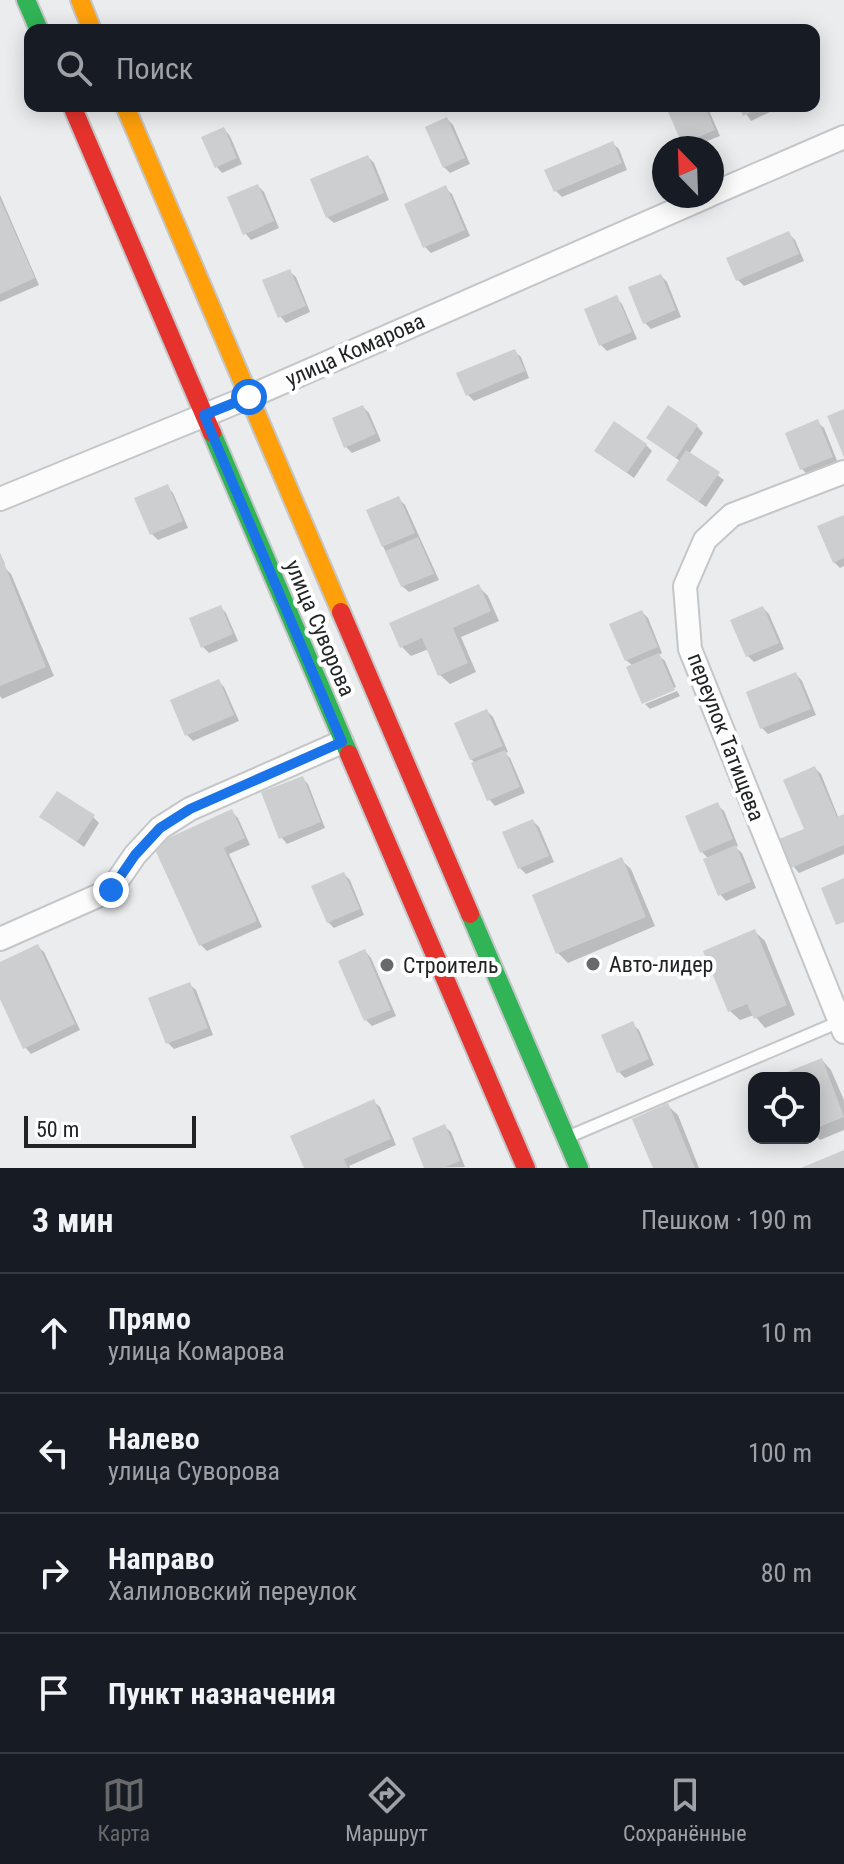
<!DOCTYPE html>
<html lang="ru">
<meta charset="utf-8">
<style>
:root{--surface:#171b24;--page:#20242c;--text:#f1f3f6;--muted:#9ea1a6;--line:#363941;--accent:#68696b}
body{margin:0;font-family:"Roboto Condensed",sans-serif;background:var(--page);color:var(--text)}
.controls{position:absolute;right:24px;bottom:24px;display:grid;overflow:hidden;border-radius:16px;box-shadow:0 4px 20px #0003}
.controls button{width:72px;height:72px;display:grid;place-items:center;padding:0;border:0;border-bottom:2px solid var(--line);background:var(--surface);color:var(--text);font:40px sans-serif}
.compass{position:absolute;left:652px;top:136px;width:72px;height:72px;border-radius:50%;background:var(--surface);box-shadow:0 4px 20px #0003;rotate:337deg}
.scale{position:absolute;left:24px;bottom:20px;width:172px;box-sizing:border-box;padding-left:8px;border:4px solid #222324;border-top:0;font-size:22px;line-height:28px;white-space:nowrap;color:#222324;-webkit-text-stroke:6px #fff;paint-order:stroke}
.stop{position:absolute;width:24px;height:24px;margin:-18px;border:6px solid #1a73e8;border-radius:50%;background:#fff}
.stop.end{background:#1a73e8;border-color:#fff;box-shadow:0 2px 8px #0008}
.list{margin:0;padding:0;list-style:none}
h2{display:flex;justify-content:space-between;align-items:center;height:104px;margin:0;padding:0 32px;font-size:34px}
h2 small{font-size:26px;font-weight:400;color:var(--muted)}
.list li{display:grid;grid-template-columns:52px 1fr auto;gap:24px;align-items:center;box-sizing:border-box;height:120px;padding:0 32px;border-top:2px solid var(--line)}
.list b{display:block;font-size:30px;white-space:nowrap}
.list p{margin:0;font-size:26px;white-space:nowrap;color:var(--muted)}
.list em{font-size:26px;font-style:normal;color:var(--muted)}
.icon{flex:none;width:44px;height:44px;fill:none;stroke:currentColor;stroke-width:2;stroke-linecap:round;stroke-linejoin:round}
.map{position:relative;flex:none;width:844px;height:1168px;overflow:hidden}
.search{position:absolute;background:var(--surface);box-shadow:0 4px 20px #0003;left:24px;right:24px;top:24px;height:88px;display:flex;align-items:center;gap:20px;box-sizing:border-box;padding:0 28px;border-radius:16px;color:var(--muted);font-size:30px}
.sheet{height:584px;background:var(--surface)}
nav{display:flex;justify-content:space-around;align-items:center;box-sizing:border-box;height:112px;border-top:2px solid var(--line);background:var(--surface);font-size:22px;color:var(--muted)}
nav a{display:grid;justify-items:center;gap:4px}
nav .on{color:var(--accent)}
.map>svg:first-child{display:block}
.shadow{fill:#0003}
.building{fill:#cccecf}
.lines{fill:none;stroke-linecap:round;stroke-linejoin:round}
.lane-casing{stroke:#c5c6c8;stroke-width:15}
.street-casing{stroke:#c5c6c8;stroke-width:26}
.fast-casing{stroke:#c5c6c8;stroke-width:22}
.slow-casing{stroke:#c5c6c8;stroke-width:22}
.jam-casing{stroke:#c5c6c8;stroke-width:22}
.lane{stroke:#fcfcfc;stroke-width:11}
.street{stroke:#fcfcfc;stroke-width:22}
.fast{stroke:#30b455;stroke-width:18}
.slow{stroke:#ff9f0a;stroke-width:18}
.jam{stroke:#e5322d;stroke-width:18}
.route{stroke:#1a73e8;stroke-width:10}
.poi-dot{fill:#68696b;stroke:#fff;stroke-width:3}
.labels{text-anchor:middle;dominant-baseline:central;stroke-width:8;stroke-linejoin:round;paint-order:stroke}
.street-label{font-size:22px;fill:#222324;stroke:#fff}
.poi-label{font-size:22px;fill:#222324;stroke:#fff;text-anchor:start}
</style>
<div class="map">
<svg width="844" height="1168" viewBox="0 0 844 1168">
<rect width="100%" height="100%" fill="#eaecee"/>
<!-- shadow -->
<g class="shadow">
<path d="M814 84 820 97 814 100Z"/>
<path d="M673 106H707L720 136 689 148 683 143 669 108Z"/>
<path d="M741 106H768L770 112 751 121Z"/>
<path d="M781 106H800L787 111Z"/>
<path d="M447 119 453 125 470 164 450 173 444 167Z"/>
<path d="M224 129 230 136 242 164 222 173 216 166Z"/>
<path d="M612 143 619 149 627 170 562 197 556 191Z"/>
<path d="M368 157 374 163 389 200 334 223 327 217Z"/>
<path d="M258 186 264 192 279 228 251 240 245 233Z"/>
<path d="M445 188 452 194 470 236 431 253 425 247Z"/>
<path d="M0 195 39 285 0 302Z"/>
<path d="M789 234 795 240 804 261 744 286 738 280Z"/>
<path d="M289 271 296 277 310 312 286 323 280 316Z"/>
<path d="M661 276 667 282 681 317 651 329 645 323 630 288Z"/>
<path d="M616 298 622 304 637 339 607 351 601 345Z"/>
<path d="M514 351 521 357 529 378 474 401 468 395Z"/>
<path d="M363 407 369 413 381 441 352 453 346 447Z"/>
<path d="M817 422 824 428 838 463 808 475 802 469Z"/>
<path d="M697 426 703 433 689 454 724 480 706 507 675 485 681 462 649 438Z"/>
<path d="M646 445 652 451 634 478 596 451Z"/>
<path d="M167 487 173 493 188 528 158 540 152 534Z"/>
<path d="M399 499 405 505 439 580 409 592 402 586 383 546Z"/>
<path d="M844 517V566L840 568 834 562Z"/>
<path d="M0 553 5 564 2 565 11 574 54 676 2 699 0 696Z"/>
<path d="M479 587 488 596 499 621 461 637 476 672 450 684 440 675 429 649 411 656 402 647Z"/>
<path d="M220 607 226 613 238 641 209 653 203 647Z"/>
<path d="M763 608 769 614 784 649 754 662 747 655Z"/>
<path d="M642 612 648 618 662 653 658 655 665 661 676 687 643 701 633 666 626 660Z"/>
<path d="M796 674 802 681 816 715 768 734 762 728Z"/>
<path d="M218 681 224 687 239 721 193 741 187 735Z"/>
<path d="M677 691 680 696 650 709 645 704Z"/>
<path d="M487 711 493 717 508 752 505 753 510 758 525 793 495 806 489 799 476 764 471 759Z"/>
<path d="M815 768 821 774 839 819 844 817V854L799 873 793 866 807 830Z"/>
<path d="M302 778 308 784 325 828 287 844 281 837Z"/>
<path d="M717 805 724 811 738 846 735 847 742 853 756 888 726 901 720 894 709 859 702 852Z"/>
<path d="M232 812 238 818 250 845 229 854 262 927 207 951 201 945 156 846Z"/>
<path d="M42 817H93L99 823 84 847Z"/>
<path d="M533 821 539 827 554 862 526 874 520 868Z"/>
<path d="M621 860 631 869 655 926 568 963 558 953 534 896Z"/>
<path d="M344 874 350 880 364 915 334 928 328 922Z"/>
<path d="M755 932 765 941 795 1015 765 1028 754 1015 740 1020 730 1011Z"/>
<path d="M37 946 44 952 80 1030 31 1054 25 1047 0 995V964Z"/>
<path d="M365 951 371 958 396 1016 372 1026 366 1020Z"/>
<path d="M189 984 196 990 213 1035 174 1049 168 1043Z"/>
<path d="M632 1024 639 1030 654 1065 625 1078 618 1071Z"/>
<path d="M822 1060 831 1070 844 1100V1130L820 1140 814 1134V1078H777Z"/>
<path d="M373 1101 380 1107 396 1145 349 1166 350 1168H307Z"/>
<path d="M668 1106 678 1115 699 1168H655Z"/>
<path d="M444 1126 451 1132 465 1167 427 1168Z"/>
</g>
<!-- building -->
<g class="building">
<path d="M705 106 715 130 682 144 666 107Z"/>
<path d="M739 106H765L743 116Z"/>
<path d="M447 117 465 158 443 168 425 127Z"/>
<path d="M224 127 237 158 215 168 201 137Z"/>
<path d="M613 141 622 163 554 192 544 170Z"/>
<path d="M368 155 384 193 326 218 310 179Z"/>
<path d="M258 184 274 221 243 235 227 197Z"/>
<path d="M446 185 465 230 423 248 404 204Z"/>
<path d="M0 199 35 278 0 294Z"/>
<path d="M789 231 799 254 736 281 726 258Z"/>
<path d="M290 269 306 306 278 318 262 280Z"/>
<path d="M661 274 676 310 643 324 628 287Z"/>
<path d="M617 295 632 332 599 346 584 309Z"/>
<path d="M515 349 525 371 466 396 456 373Z"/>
<path d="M363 405 376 434 344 448 332 418Z"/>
<path d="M668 405 698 425 676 458 646 438Z"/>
<path d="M844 409V457L827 416Z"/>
<path d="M818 419 833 457 800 470 785 433Z"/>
<path d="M614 421 647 444 627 473 594 451Z"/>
<path d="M686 450 720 472 699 502 666 480Z"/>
<path d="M168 484 183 521 150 535 134 498Z"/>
<path d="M399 496 415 533 382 547 366 510Z"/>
<path d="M844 515V558L833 563 817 526Z"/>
<path d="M418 537 434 574 401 587 385 551Z"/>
<path d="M0 553 46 667 0 686Z"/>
<path d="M479 584 491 611 453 628 468 663 438 676 422 638 400 648 389 623Z"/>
<path d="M221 605 233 634 201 648 189 618Z"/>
<path d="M763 606 779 643 746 657 730 620Z"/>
<path d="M642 610 658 647 625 661 609 624Z"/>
<path d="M659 653 675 690 642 704 626 667Z"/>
<path d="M796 672 811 709 760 729 746 692Z"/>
<path d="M219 679 234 715 185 736 170 700Z"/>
<path d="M487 709 503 746 470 760 454 723Z"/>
<path d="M505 750 520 787 487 801 471 763Z"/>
<path d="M815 766 837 817 844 814V845L791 868 779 839 804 829 783 780Z"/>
<path d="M303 776 321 822 279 839 261 792Z"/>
<path d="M57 791 95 815 77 842 39 817Z"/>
<path d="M718 802 733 839 700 853 685 816Z"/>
<path d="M232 809 245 838 224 848 257 921 199 946 153 845Z"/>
<path d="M533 819 549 856 518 869 502 832Z"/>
<path d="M736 845 751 882 718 896 703 859Z"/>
<path d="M622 857 646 917 556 954 532 895Z"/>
<path d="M344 872 360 909 327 923 311 886Z"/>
<path d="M844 878V922L836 925 821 888Z"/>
<path d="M755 929 787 1005 754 1019 747 1004 728 1012 703 951Z"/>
<path d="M38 944 75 1024 23 1049 0 999V962Z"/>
<path d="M365 949 391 1010 364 1021 338 961Z"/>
<path d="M190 982 208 1028 166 1044 148 998Z"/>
<path d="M633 1021 649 1059 617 1073 601 1035Z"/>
<path d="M822 1058 844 1117 814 1129V1078H772Z"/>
<path d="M374 1099 391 1139 344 1159 348 1168H304L290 1136Z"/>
<path d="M668 1103 695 1168H653L632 1119Z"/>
<path d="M445 1124 460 1161 443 1168H424L412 1138Z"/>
<path d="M844 1150V1168H801Z"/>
</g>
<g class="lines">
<defs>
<path id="lane" d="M568 1137 839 1022"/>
<g id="street">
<path d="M712 194 844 137"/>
<path d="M844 472 732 515 705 540 685 586 690 649 844 1032"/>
<path d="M0 499 249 397 708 196"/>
<path d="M0 939 111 890 135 855 160 828 190 809 342 742"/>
</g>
<g id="fast">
<path d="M26 0 39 30"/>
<path d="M212 433 349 754"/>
<path d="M470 914 579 1168"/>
</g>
<g id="slow">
<path d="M80 0 92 30"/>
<path d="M125 106 341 612"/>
</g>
<g id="jam">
<path d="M72 106 212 433"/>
<path d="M341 612 470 914"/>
<path d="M349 754 526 1168"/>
</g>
</defs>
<!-- lane casing -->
<use href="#lane" class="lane-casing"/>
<!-- street casing -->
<use href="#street" class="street-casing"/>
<!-- fast casing -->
<use href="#fast" class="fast-casing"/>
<!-- slow casing -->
<use href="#slow" class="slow-casing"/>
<!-- jam casing -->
<use href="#jam" class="jam-casing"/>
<!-- lane -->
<use href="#lane" class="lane"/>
<!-- street -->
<use href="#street" class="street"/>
<!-- fast -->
<use href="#fast" class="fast"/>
<!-- slow -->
<use href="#slow" class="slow"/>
<!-- jam -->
<use href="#jam" class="jam"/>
</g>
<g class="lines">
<!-- route -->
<path class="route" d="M111 890 135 855 160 828 190 809 342 742 204 415 249 397"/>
</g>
<!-- markers -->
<g class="poi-dot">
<circle cx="593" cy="964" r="8"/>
<circle cx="387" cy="965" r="8"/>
</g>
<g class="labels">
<!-- street labels -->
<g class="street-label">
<text transform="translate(355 350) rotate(-24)">улица Комарова</text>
<text transform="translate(320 628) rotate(67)">улица Суворова</text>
<text transform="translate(726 737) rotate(69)">переулок Татищева</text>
</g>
<!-- poi labels -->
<g class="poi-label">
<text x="609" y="964">Авто-лидер</text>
<text x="403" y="965">Строитель</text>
</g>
</g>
</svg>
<div class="controls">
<button><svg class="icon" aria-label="locate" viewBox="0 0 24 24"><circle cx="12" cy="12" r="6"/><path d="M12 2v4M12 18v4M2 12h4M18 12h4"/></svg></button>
</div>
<svg class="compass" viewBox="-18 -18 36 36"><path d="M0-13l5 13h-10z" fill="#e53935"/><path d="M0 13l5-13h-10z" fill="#9ea1a6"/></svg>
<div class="scale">50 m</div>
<div class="stop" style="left:249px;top:397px"></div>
<div class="stop end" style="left:111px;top:890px"></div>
<div class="search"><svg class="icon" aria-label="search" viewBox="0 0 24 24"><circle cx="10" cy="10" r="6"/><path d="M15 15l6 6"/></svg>Поиск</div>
</div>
<section class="sheet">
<h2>3 мин<small>Пешком · 190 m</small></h2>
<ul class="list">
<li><svg class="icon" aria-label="ahead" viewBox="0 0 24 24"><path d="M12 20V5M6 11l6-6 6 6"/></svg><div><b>Прямо</b><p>улица Комарова</p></div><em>10 m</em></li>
<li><svg class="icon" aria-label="left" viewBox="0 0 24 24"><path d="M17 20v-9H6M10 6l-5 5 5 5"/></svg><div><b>Налево</b><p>улица Суворова</p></div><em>100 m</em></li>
<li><svg class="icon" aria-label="right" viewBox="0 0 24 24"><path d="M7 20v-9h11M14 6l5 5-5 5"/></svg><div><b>Направо</b><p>Халиловский переулок</p></div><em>80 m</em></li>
<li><svg class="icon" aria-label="arrive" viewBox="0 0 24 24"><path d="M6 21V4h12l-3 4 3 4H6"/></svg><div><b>Пункт назначения</b></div></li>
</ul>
</section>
<nav>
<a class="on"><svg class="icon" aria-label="map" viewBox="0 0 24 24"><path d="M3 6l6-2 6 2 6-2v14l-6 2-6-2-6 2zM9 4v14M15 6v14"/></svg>Карта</a>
<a><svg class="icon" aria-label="directions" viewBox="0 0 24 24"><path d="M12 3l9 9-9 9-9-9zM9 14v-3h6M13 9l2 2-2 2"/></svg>Маршрут</a>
<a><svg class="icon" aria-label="saved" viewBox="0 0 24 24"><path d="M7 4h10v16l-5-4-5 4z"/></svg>Сохранённые</a>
</nav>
